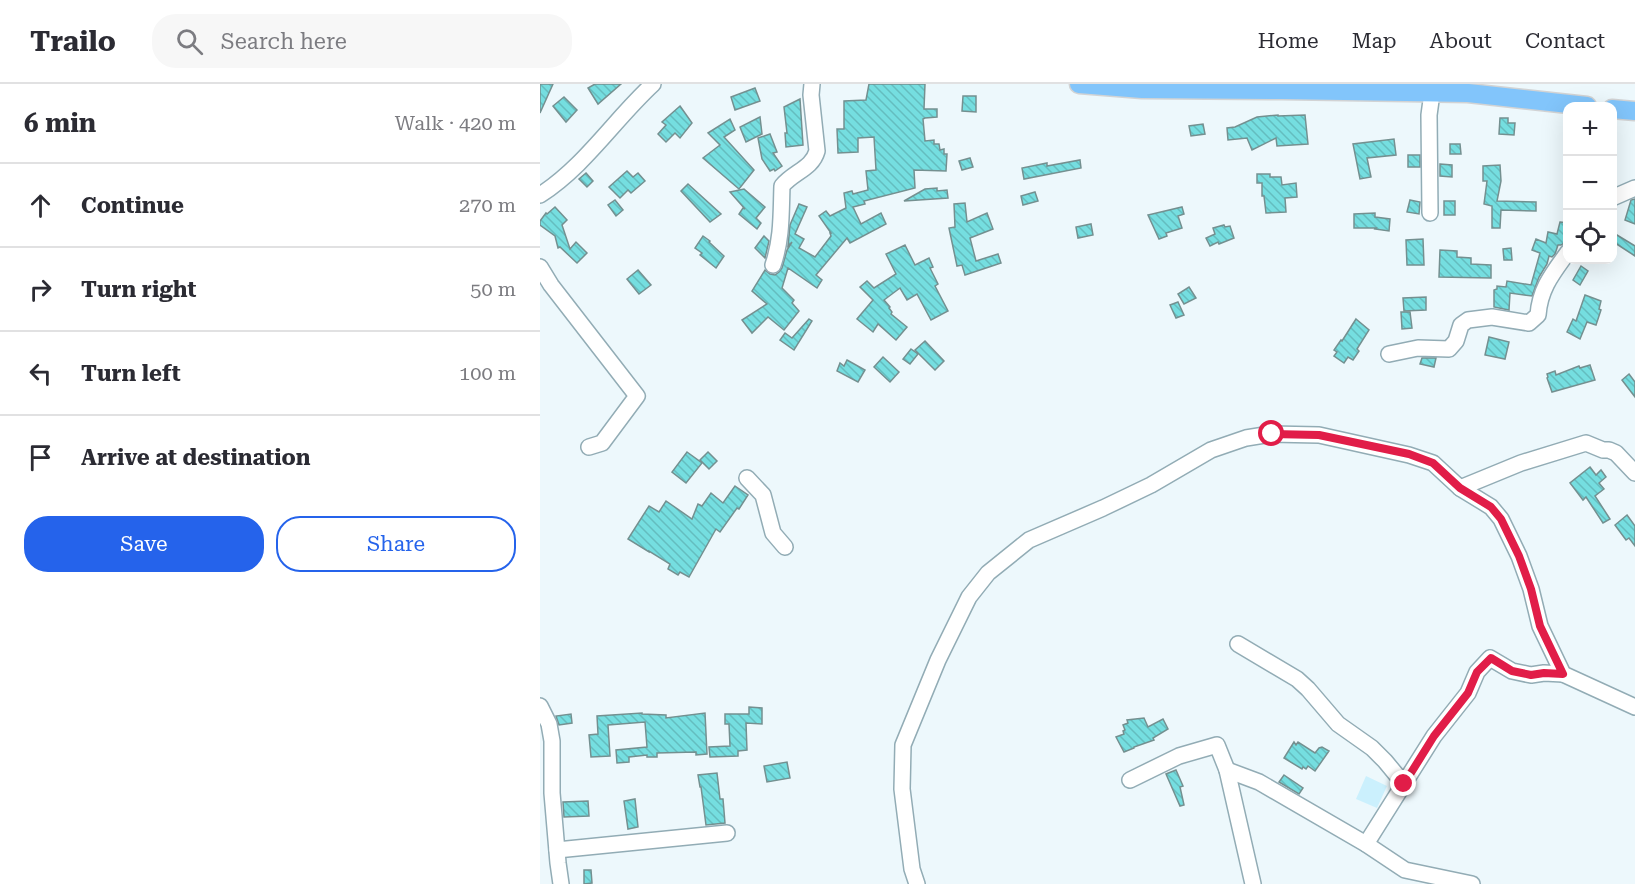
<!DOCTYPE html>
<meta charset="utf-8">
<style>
:root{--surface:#fff;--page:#f7f7f7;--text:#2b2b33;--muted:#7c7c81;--line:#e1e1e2;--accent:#2563eb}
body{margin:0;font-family:"Roboto Serif",serif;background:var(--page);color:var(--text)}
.controls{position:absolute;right:18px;top:18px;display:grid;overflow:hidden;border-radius:12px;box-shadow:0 6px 24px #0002}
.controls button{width:54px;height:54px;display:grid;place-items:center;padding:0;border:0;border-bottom:2px solid var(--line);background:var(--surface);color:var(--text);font:30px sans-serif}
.stop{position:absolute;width:18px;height:18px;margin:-14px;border:4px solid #e11d48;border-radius:50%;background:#fff}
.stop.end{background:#e11d48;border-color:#fff;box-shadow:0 2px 6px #0008}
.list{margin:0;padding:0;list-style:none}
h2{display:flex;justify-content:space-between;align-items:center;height:78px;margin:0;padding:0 24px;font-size:26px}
h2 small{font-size:20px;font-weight:400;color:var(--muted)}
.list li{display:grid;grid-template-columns:39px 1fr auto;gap:18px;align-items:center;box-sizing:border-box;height:84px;padding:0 24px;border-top:2px solid var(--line)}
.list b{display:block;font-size:22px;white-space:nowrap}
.list em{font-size:20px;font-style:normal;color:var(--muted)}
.actions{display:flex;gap:12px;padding:18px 24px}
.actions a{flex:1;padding:14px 0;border:2px solid var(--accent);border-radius:24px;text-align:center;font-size:21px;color:var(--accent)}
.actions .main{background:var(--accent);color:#fff}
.icon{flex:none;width:33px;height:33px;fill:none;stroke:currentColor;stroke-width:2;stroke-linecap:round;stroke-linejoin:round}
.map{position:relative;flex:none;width:1095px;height:800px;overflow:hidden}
header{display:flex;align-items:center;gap:36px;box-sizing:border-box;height:84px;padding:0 30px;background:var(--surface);border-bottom:2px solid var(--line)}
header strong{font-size:28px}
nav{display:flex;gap:33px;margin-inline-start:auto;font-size:21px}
.search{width:420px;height:54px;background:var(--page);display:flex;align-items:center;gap:15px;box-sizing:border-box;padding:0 21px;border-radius:24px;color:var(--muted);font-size:22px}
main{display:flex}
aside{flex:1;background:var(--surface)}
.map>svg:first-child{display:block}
.built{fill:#cbf0fd}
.building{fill:url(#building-back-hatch);stroke:#749090;stroke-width:1.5}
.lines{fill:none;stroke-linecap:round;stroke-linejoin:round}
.minor-casing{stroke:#92acb5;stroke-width:18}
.major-casing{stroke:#d2d3d4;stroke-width:21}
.minor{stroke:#fff;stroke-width:15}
.major{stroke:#82c5fb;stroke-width:18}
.route{stroke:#e11d48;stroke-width:8}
</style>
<header>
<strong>Trailo</strong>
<div class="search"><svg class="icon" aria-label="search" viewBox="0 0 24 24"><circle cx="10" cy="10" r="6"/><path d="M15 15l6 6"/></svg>Search here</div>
<nav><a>Home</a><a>Map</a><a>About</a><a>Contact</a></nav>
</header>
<main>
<aside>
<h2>6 min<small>Walk · 420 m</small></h2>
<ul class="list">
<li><svg class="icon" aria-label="ahead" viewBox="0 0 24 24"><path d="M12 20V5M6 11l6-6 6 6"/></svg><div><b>Continue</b></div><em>270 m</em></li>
<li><svg class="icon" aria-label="right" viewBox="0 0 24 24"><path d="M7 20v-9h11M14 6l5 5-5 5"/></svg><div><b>Turn right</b></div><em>50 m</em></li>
<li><svg class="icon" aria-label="left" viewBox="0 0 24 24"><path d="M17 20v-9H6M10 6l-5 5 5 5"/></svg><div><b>Turn left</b></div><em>100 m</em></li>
<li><svg class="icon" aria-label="arrive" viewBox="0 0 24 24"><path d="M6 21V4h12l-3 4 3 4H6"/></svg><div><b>Arrive at destination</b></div></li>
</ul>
<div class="actions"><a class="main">Save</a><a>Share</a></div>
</aside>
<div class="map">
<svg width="1095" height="800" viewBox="0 0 1095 800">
<defs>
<pattern id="building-back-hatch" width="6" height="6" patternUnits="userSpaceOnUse" patternTransform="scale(1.5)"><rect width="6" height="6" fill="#75dee0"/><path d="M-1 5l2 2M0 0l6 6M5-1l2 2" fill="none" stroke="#64bdbf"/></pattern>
</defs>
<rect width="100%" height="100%" fill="#edf8fc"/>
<!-- built -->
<path class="built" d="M826 692 847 702 837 724 816 715Z"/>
<!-- building -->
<g class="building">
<path d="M0 0H13L0 29Z"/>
<path d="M55 0H81L58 20 48 4Z"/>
<path d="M329 0H385L384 25H397V33L385 34 383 35 385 57 394 56V60H399L400 66 404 65V70H407L406 87 374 86 375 104 324 117 325 120 313 123 321 140 341 129 346 140 310 159 307 154 276 191 282 196 277 204 248 184 242 204 254 216 252 219 259 227 244 246 228 233 212 249 202 236 227 220 212 207 225 186 230 190 235 191 239 188 242 184 247 166 252 158 248 162 250 141 259 120 267 123 255 150 264 155 259 164 275 173 291 152 290 149H291L279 132 286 127 290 132 306 124 304 109 312 107 313 110 328 106 326 87 336 86 334 53 318 54V68L298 69 297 45H304V17L326 16Z"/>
<path d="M215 4 220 17 195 26 191 13Z"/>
<path d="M423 12H436V28L422 27Z"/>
<path d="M24 13 37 26 26 38 13 22Z"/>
<path d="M260 15 263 61 246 63 245 49H247L244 23Z"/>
<path d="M140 22 152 39 140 54 135 49 126 58 118 50 126 41 122 38Z"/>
<path d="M738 31V32L765 31 768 60 737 62 736 54 712 66 707 54 688 56 687 44 695 43 717 33Z"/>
<path d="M220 33 222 50 206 58 200 43Z"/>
<path d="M960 34H968V39H975L974 51 959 50Z"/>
<path d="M190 35 195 46 184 53 214 86 199 105 163 74 180 61 168 49Z"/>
<path d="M663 40 665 50 651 52 649 42Z"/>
<path d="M230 50 237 68 233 69 242 82 235 87 234 85 230 87 222 75 218 54Z"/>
<path d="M854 55 856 71 827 74 831 93 820 95 813 60Z"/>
<path d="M910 60H920L921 70H910Z"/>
<rect x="868" y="71" width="12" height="12"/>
<path d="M430 74 433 83 422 86 419 77Z"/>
<path d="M540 76 541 84 484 95 482 84 507 79V82Z"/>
<path d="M900 80 912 81V93L900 92Z"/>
<path d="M960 81 961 97 957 117 996 118V127L961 126 960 144H952V122L944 120 947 97H943V82Z"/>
<path d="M87 87 93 93 98 89 105 97 91 109 88 106 80 114 69 103Z"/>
<path d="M46 89 53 97 47 103 39 95Z"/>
<path d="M717 90H730V93H741L742 101 756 99 757 113 745 114 746 128 726 129 724 112H722V99H717Z"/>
<path d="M148 100 181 130 170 138 141 107Z"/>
<path d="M397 104V107L407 106 408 114 364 117 385 105Z"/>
<path d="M204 105 225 123 216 134 221 139 217 145 199 130 203 124 205 125 190 108Z"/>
<path d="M495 108 498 117 483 121 481 112Z"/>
<path d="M1095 115V140L1085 136 1091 116Z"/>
<path d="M75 116 83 126 76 132 68 121Z"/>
<path d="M870 116 880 118 879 130 867 128Z"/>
<rect x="904" y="117" width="11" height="14"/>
<path d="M425 119 427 138 447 129 453 145 430 154 436 177 458 170 461 179 425 191 422 181 417 182 409 144 415 143 414 120Z"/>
<path d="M15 123 27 136 22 141 30 165 36 158 47 169 37 179 20 163 18 164 15 152 0 141V137L6 129 7 130Z"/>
<path d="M642 123 644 130 638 132 642 144 626 149 627 152 619 155 608 131Z"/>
<path d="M835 129V133L850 135 849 147 835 145 836 144H814V130Z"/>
<path d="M1020 138 1028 139V149H1026L1024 159 1021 161H1018L1015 170 1012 173 1009 172 1007 180 999 193 992 212 970 209 969 226 954 223V206L957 205V202L966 203 967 197 991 201 1000 169 992 166 996 155 1006 159 1008 148 1017 150Z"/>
<path d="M551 140 553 151 538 154 536 143Z"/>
<path d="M684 141 685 143 690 142 694 154 679 160 678 158 670 162 666 154 675 150 673 144Z"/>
<path d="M1072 148 1095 162V172L1072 157Z"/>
<path d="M163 152 170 157 169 158 184 172 176 184 160 171 162 169 155 164Z"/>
<path d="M224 152 229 157 225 174 215 164Z"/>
<path d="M883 155 884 181H867L866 156Z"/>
<path d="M365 161 375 181 389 174 393 183 390 184 398 200 395 202 408 227 391 236 377 210 367 216 360 204 344 216 350 223 349 224 352 228 351 230 367 243 356 256 338 240 333 248 317 235 333 216 320 203 327 197 334 204 356 190 346 170Z"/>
<path d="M971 164 972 176H964L963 165Z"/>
<path d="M900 166 917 167V173L931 174V180L951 181V194L899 193Z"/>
<path d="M1041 182 1048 187 1040 201 1033 196Z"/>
<path d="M98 186 111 201 99 210 87 195Z"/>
<path d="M649 203 656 214 644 220 638 210Z"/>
<path d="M1045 211 1061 217 1059 225 1061 226 1056 241 1047 238 1040 255 1027 248 1033 235 1036 237Z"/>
<path d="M886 213V226L864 227 863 214Z"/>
<path d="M638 218 644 231 636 234 630 221Z"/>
<path d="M861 228H870L872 244 862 245Z"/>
<path d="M269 235 272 237 254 266 240 256 245 249 252 254Z"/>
<path d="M816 235 829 246 817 265 819 267 813 276 808 273 804 279 794 272 797 268 794 266 801 256 802 257Z"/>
<path d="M949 253 969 258 965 275 945 271Z"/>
<path d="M385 257 404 277 395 286 375 266Z"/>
<path d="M371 265 378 270 370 280 363 275Z"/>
<path d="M343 273 359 288 350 298 334 283Z"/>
<path d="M882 274H896L894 283 880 280Z"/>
<path d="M307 276 325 286 318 298 297 287 300 279 304 282Z"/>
<path d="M1050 281 1055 296 1012 308 1007 294 1008 293 1007 290 1015 287 1016 291 1039 282 1040 284Z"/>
<path d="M1089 290 1095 298V313L1082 296Z"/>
<path d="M147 368 162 379 146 399 132 388Z"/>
<path d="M168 368 177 377 169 385 160 376Z"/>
<path d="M1050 383 1056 391 1061 386 1066 393 1059 399 1064 405 1055 412 1070 435 1063 439 1046 413 1043 416 1030 399Z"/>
<path d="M195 402 208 411 199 425 197 424 180 448 176 445 149 493 140 488 138 491 128 485 130 480 109 467V468L88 455 109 422 119 428 126 417 152 435 158 420 162 422 171 409 183 419Z"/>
<path d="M1087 431 1095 442V462L1089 454 1086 456 1075 441Z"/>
<path d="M209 623 222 624V640L206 639 207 666 198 667V672L170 673 169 663 190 662 189 640H185V630H209Z"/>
<path d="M102 629V630L126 631V634L165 629 167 670 156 671V668L117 669V673H107V671L89 673V678L77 679 76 666 107 663 105 638 68 641 70 672 51 673 49 651 58 650 57 632Z"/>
<path d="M31 630 32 639 19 641 16 632Z"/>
<path d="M604 634 608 643 623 635 628 645 613 654 614 656 594 663V664L584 668 576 653 584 650 583 647 585 646 583 641 588 639 587 636Z"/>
<path d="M754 658 756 661 758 658 775 669 779 664 782 663 789 667 775 687 768 682 766 685 763 683 762 685 744 674Z"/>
<path d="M247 678 250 694 227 698 224 682Z"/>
<path d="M636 686 643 702 640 703 644 721 640 722 626 690Z"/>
<path d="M177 689 180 715H183L185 739 166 741 161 703H160L158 691Z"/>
<path d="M744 691 763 704 759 710 739 698Z"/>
<path d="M95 715 98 743 88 745 84 717Z"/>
<path d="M48 717 49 732 24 733 23 718Z"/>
<path d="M44 786H51L52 799 44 800Z"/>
</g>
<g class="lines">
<defs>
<g id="minor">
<path d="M0 111C45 82 74 36 113 0"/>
<path d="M1072 114 1095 104"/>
<path d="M890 129 889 31 892 9"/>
<path d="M233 181C242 155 241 130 242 102 253 88 272 85 277 67L271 11 272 0"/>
<path d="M0 183 11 201 97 312 62 359 49 363"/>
<path d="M849 270 878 264 909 265 916 257 921 241 928 236 952 233 989 239 998 231C1000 204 1013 189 1028 168"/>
<path d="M207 394 223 411 233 449 245 463"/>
<path d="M920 404 981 379 1046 359 1063 366H1069L1076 369 1095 389"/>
<path d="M698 560 757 595 768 605 798 640 832 664 845 677 864 700"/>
<path d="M0 622 9 640 12 657V709L18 779 21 800"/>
<path d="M687 686 719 698 826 760 865 786 932 800"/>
<path d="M590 696 639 672 677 661 687 686 713 800"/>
<path d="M826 760 894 652 928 609 937 588 950 574 972 587 991 591 1004 589 1023 590"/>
<path d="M17 766 187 749"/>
<path d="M377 800 372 785 362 705 363 661 398 576 429 513 448 489 489 456 563 424 611 401 671 366 706 354 731 350 779 351 869 371 893 379 920 404 951 423 961 435 979 472 991 505 1000 542 1023 590 1095 623"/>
</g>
<g id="major">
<path d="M539 0 602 5 742 6 928 9 1047 22"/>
<path d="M1072 25 1095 27"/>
</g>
</defs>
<!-- minor casing -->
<use href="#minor" class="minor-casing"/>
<!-- major casing -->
<use href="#major" class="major-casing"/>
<!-- minor -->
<use href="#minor" class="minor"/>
<!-- major -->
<use href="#major" class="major"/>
</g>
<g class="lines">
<!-- route -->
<path class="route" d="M732 350 779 351 869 370 893 379 920 404 951 423 961 435 979 472 991 505 1000 542 1023 590 1004 589 991 591 972 587 951 574 937 588 928 609 894 652 864 700"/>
</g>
</svg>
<div class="controls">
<button>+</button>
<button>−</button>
<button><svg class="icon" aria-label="locate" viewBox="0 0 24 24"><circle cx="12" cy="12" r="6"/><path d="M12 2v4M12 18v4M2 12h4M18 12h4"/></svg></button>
</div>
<div class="stop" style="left:732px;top:350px"></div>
<div class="stop end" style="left:864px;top:700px"></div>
</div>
</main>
